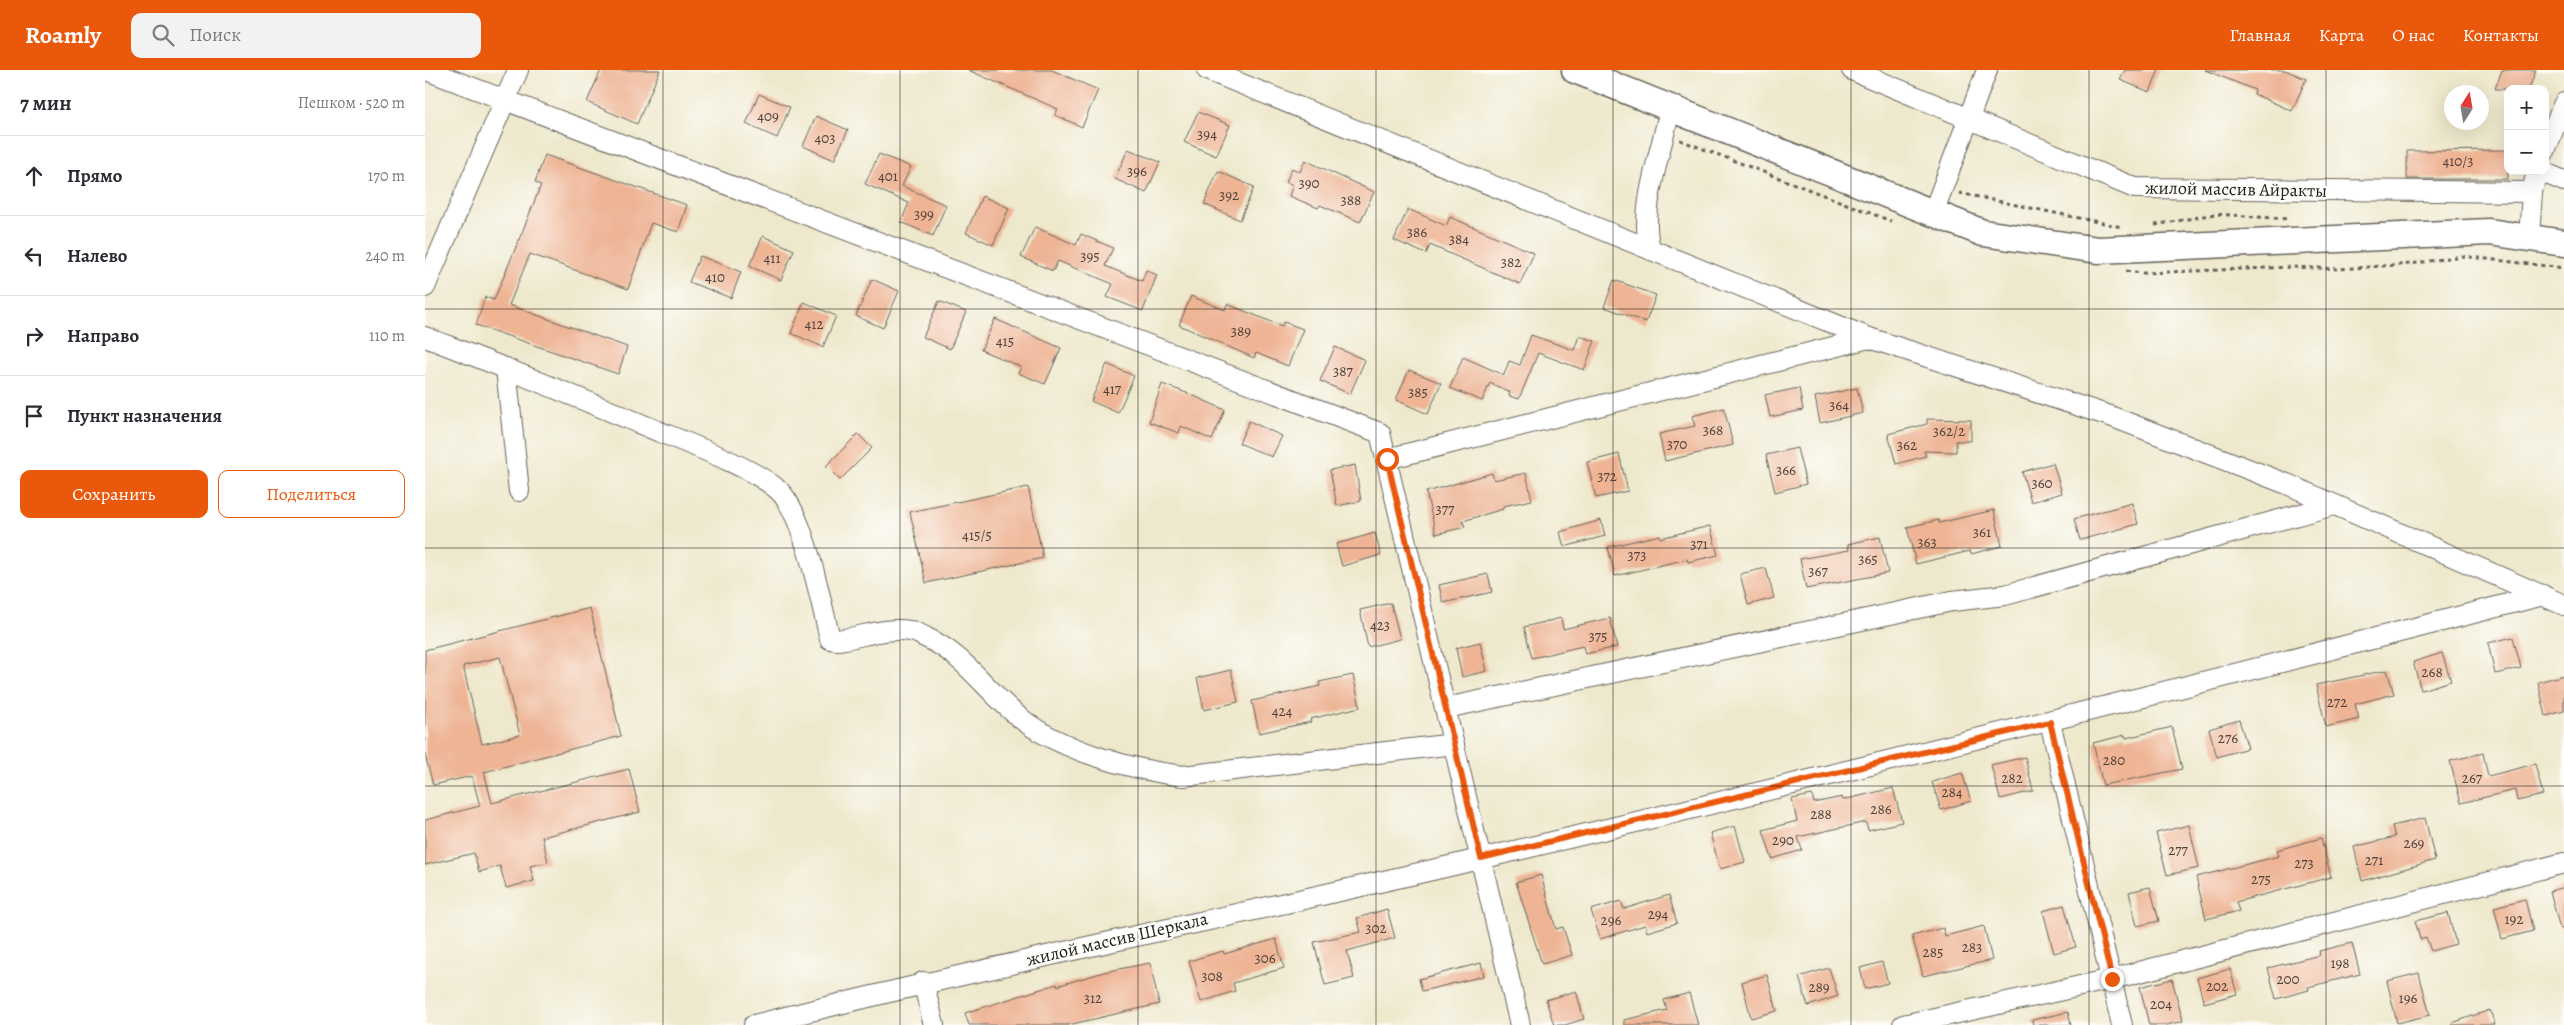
<!DOCTYPE html>
<html lang="ru">
<meta charset="utf-8">
<style>
:root{--surface:#fff;--page:#f2f2f3;--text:#2b2b33;--muted:#7c7c81;--line:#e1e1e2;--accent:#ea580c}
body{margin:0;font-family:Alegreya,serif;background:var(--page);color:var(--text)}
.controls{position:absolute;right:15px;top:15px;display:grid;overflow:hidden;border-radius:10px;box-shadow:0 5px 20px #0002}
.controls button{width:45px;height:45px;display:grid;place-items:center;padding:0;border:0;border-bottom:1px solid var(--line);background:var(--surface);color:var(--text);font:25px sans-serif}
.compass{position:absolute;left:2019px;top:15px;width:45px;height:45px;border-radius:50%;background:var(--surface);box-shadow:0 5px 20px #0002;rotate:11deg}
.stop{position:absolute;width:15px;height:15px;margin:-11px;border:4px solid #ea580c;border-radius:50%;background:#fff}
.stop.end{background:#ea580c;border-color:#fff;box-shadow:0 1px 5px #0008}
.list{margin:0;padding:0;list-style:none}
h2{display:flex;justify-content:space-between;align-items:center;height:65px;margin:0;padding:0 20px;font-size:21px}
h2 small{font-size:16px;font-weight:400;color:var(--muted)}
.list li{display:grid;grid-template-columns:32px 1fr auto;gap:15px;align-items:center;box-sizing:border-box;height:80px;padding:0 20px;border-top:1px solid var(--line)}
.list b{display:block;font-size:19px;white-space:nowrap}
.list em{font-size:16px;font-style:normal;color:var(--muted)}
.actions{display:flex;gap:10px;padding:15px 20px}
.actions a{flex:1;padding:11px 0;border:1px solid var(--accent);border-radius:10px;text-align:center;font-size:18px;color:var(--accent)}
.actions .main{background:var(--accent);color:#fff}
.icon{flex:none;width:28px;height:28px;fill:none;stroke:currentColor;stroke-width:2;stroke-linecap:round;stroke-linejoin:round}
.map{position:relative;flex:none;width:2139px;height:955px;overflow:hidden}
header{display:flex;align-items:center;gap:30px;box-sizing:border-box;height:70px;padding:0 25px;background:var(--accent);color:#fff}
header strong{font-size:24px}
nav{display:flex;gap:28px;margin-inline-start:auto;font-size:18px}
.search{width:350px;height:45px;background:var(--page);display:flex;align-items:center;gap:12px;box-sizing:border-box;padding:0 18px;border-radius:10px;color:var(--muted);font-size:19px}
main{display:flex}
aside{flex:1;background:var(--surface)}
.map>svg:first-child{display:block}
.building{fill:#eeb494;fill-rule:evenodd}
.lines{fill:none;stroke-linecap:round;stroke-linejoin:round}
.minor-casing{stroke:#66635a;stroke-width:22}
.major-casing{stroke:#66635a;stroke-width:29}
.path{stroke:#66635a;stroke-width:3;stroke-dasharray:4 4;stroke-linecap:butt}
.minor{stroke:#fff;stroke-width:20}
.major{stroke:#fff;stroke-width:26}
.route{stroke:#ea580c;stroke-width:6}
.grid{fill:none;stroke:#1c1c1c;stroke-width:1;stroke-opacity:0.55}
.labels{text-anchor:middle;dominant-baseline:central;stroke-width:5;stroke-linejoin:round;paint-order:stroke}
.number-label{font-size:15px;fill:#50423a}
.street-label{font-size:18px;fill:#1c1c1c;stroke:#fdfcf7}
</style>
<header>
<strong>Roamly</strong>
<div class="search"><svg class="icon" aria-label="search" viewBox="0 0 24 24"><circle cx="10" cy="10" r="6"/><path d="M15 15l6 6"/></svg>Поиск</div>
<nav><a>Главная</a><a>Карта</a><a>О нас</a><a>Контакты</a></nav>
</header>
<main>
<aside>
<h2>7 мин<small>Пешком · 520 m</small></h2>
<ul class="list">
<li><svg class="icon" aria-label="ahead" viewBox="0 0 24 24"><path d="M12 20V5M6 11l6-6 6 6"/></svg><div><b>Прямо</b></div><em>170 m</em></li>
<li><svg class="icon" aria-label="left" viewBox="0 0 24 24"><path d="M17 20v-9H6M10 6l-5 5 5 5"/></svg><div><b>Налево</b></div><em>240 m</em></li>
<li><svg class="icon" aria-label="right" viewBox="0 0 24 24"><path d="M7 20v-9h11M14 6l5 5-5 5"/></svg><div><b>Направо</b></div><em>110 m</em></li>
<li><svg class="icon" aria-label="arrive" viewBox="0 0 24 24"><path d="M6 21V4h12l-3 4 3 4H6"/></svg><div><b>Пункт назначения</b></div></li>
</ul>
<div class="actions"><a class="main">Сохранить</a><a>Поделиться</a></div>
</aside>
<div class="map">
<svg width="2139" height="955" viewBox="0 0 2139 955">
<rect width="100%" height="100%" fill="#fdfcf7"/>
<filter id="ink" filterUnits="userSpaceOnUse"><feTurbulence type="fractalNoise" baseFrequency=".02" numOctaves="2"/><feDisplacementMap in="SourceGraphic" scale="10" xChannelSelector="R" yChannelSelector="G"/><feConvolveMatrix kernelMatrix="1 2 1 2 8 2 1 2 1" color-interpolation-filters="sRGB"/></filter>
<filter id="wash" filterUnits="userSpaceOnUse"><feTurbulence type="fractalNoise" baseFrequency=".0096" numOctaves="4" result="noise"/><feDisplacementMap in="SourceGraphic" scale="20" xChannelSelector="R" yChannelSelector="G"/><feGaussianBlur stdDeviation="1.12" result="paint"/><feColorMatrix in="noise" values="0 0 0 0 0 0 0 0 0 0 0 0 0 0 0 0 0 1.4 0 .05"/><feComposite in="paint" operator="in"/></filter>
<g filter="url(#wash)">
<rect width="100%" height="100%" fill="#eee8cc"/>
<g id="blocks">
<!-- building -->
<g class="building">
<path d="M176 0H235L212 54 162 32Z"/>
<path d="M543 0H627L673 20 657 57 630 45 633 39Z"/>
<path d="M1700 0H1734L1725 22 1695 10Z"/>
<path d="M1780 0H1860L1881 9 1867 41 1829 24 1830 20Z"/>
<path d="M2077 0H2111L2104 19H2070Z"/>
<path d="M334 24 365 37 352 68 321 54Z"/>
<path d="M773 42 805 55 791 86 759 72Z"/>
<path d="M391 46 423 60 409 90 378 76Z"/>
<path d="M703 79 735 92 721 123 690 109Z"/>
<path d="M2083 80V109H1982V81Z"/>
<path d="M454 84 486 97 477 116 521 135 508 166 476 152 484 133 440 114Z"/>
<path d="M120 85 262 135 253 162 226 153 203 219 105 184 84 235 202 277 193 304 51 255 60 227 69 230 98 160 116 115 110 112Z"/>
<path d="M880 90 949 122 935 152 895 135 893 138 864 126 868 115 861 112 867 98 875 102Z"/>
<path d="M793 101 829 117 815 150 779 134Z"/>
<path d="M557 126 584 138 568 175 541 163Z"/>
<path d="M983 139 1021 156 1025 147 1109 183 1095 214 1005 175 1001 184 969 170Z"/>
<path d="M610 157 651 175 656 164 688 178 680 196 717 211 721 200 732 205 718 241 682 227 688 214 633 191 628 201 596 187Z"/>
<path d="M338 166 369 180 356 210 324 196Z"/>
<path d="M275 186 316 202 306 228 264 212Z"/>
<path d="M447 209 474 221 458 258 431 246Z"/>
<path d="M1189 210 1231 225 1221 252 1179 237Z"/>
<path d="M766 226 800 240 802 234 857 256 859 252 878 259 863 296 831 283 829 288 754 255Z"/>
<path d="M514 231 541 242 525 279 498 267Z"/>
<path d="M379 232 411 246 398 277 366 263Z"/>
<path d="M570 249 636 278 620 314 593 303 596 297 556 280Z"/>
<path d="M1106 265 1149 280 1154 266 1170 271 1159 300 1113 283 1094 329 1084 326 1085 322 1065 313 1057 331 1025 318 1038 287 1079 305 1084 291 1095 295Z"/>
<path d="M910 277 940 290 925 324 895 311Z"/>
<path d="M682 294 709 306 693 343 666 331Z"/>
<path d="M984 300 1016 313 1003 344 971 330Z"/>
<path d="M737 314 767 325 800 340 787 370 756 356 754 363 724 352Z"/>
<path d="M1374 318 1378 340 1345 347 1340 325Z"/>
<path d="M1432 318 1438 343 1395 353 1390 327Z"/>
<path d="M1299 338 1308 375 1240 391 1234 364 1270 356 1267 346Z"/>
<path d="M1502 349 1546 350V371H1531V382L1499 381 1501 386 1471 394 1463 364 1502 354Z"/>
<path d="M824 351 857 366 847 387 814 373Z"/>
<path d="M433 364 447 378 415 410 401 396Z"/>
<path d="M1372 378 1381 414 1350 422 1341 385Z"/>
<path d="M1194 384 1203 421 1171 428 1162 392Z"/>
<path d="M1628 393 1637 423 1606 432 1597 402Z"/>
<path d="M930 395 936 431 912 436 905 400Z"/>
<path d="M1067 403 1069 410 1101 403 1107 430 1078 436V439L1038 451 1040 457 1011 464 1001 422Z"/>
<path d="M603 417 618 488 501 513 485 442Z"/>
<path d="M1707 433 1713 454 1655 470 1649 449Z"/>
<path d="M1569 440 1577 476 1546 484 1545 481 1491 494 1482 457 1514 450V453Z"/>
<path d="M1176 450 1180 466 1139 477 1135 462Z"/>
<path d="M1285 456 1293 485 1263 492 1262 489 1190 506 1183 477 1235 465V468Z"/>
<path d="M950 463 956 485 917 496 911 474Z"/>
<path d="M1455 467 1463 503 1381 519 1375 489 1424 480 1423 474Z"/>
<path d="M1341 498 1349 528 1323 535 1315 504Z"/>
<path d="M1063 504 1067 522 1018 533 1014 515Z"/>
<path d="M966 533 975 569 943 577 935 540Z"/>
<path d="M165 538 196 666 59 702 67 733 204 699 215 742 117 767 123 792 105 796 109 811 81 818 75 796 54 802 49 783 0 795V750L55 736 47 706 8 715 0 685V580ZM75 587 95 665 57 674 38 596Z"/>
<path d="M1136 548 1138 559 1185 548 1192 577 1160 584 1158 576 1107 588 1099 557Z"/>
<path d="M2088 567 2096 598 2070 604 2063 573Z"/>
<path d="M1055 572 1062 601 1037 607 1031 578Z"/>
<path d="M2017 583 2026 611 1996 620 1988 592Z"/>
<path d="M806 600 813 632 779 640 772 608Z"/>
<path d="M1962 600 1969 624 1930 634 1934 649 1901 657 1891 615Z"/>
<path d="M928 605 935 637 885 649 886 652 834 663 827 631 895 616 894 612Z"/>
<path d="M2139 605V641L2121 646 2113 612Z"/>
<path d="M1814 650 1823 678 1792 687 1784 659Z"/>
<path d="M1747 657 1757 699 1678 715 1668 673 1700 665 1701 668Z"/>
<path d="M2058 683 2063 706 2110 694 2118 725 2092 731 2090 720 2036 733 2025 691Z"/>
<path d="M1600 687 1608 721 1575 729 1566 695Z"/>
<path d="M1537 703 1546 731 1516 740 1507 712Z"/>
<path d="M1468 718 1477 752 1443 760 1441 752 1373 767 1377 780 1347 789 1338 760 1372 751 1367 729 1387 725 1389 733 1417 727 1418 730Z"/>
<path d="M2000 748 2010 790 1937 811 1929 777 1970 767 1967 756Z"/>
<path d="M1764 755 1774 798 1742 805 1731 763Z"/>
<path d="M1310 756 1320 792 1295 799 1285 763Z"/>
<path d="M1896 768 1906 807 1811 832 1814 841 1781 849 1771 807 1854 786 1852 780Z"/>
<path d="M1116 805 1131 859 1138 857 1147 885 1117 894 1091 812Z"/>
<path d="M1725 817 1734 851 1712 856 1704 822Z"/>
<path d="M2139 817V858L2135 859 2125 821Z"/>
<path d="M1244 825 1252 853 1222 862 1220 855 1175 869 1166 840 1196 831 1199 839Z"/>
<path d="M2100 829 2108 861 2077 869 2069 837Z"/>
<path d="M1639 835 1651 877 1629 883 1618 841Z"/>
<path d="M962 839 970 868 922 881 929 908 900 915 889 872 936 862 932 848Z"/>
<path d="M2023 843 2031 874 2006 881 2001 867 1995 869 1990 851Z"/>
<path d="M1559 856 1567 890 1498 906 1487 866 1518 858 1520 866Z"/>
<path d="M851 869 859 898 808 913 810 921 776 932 764 891 798 881 799 884Z"/>
<path d="M1927 873 1935 904 1883 917 1884 920 1851 929 1843 898 1895 885 1894 881Z"/>
<path d="M1457 892 1463 913 1440 919 1435 898Z"/>
<path d="M725 893 734 934 643 955H544L540 943 632 914V916L679 902Z"/>
<path d="M1056 893 1059 906 997 921 994 909Z"/>
<path d="M1404 898 1413 926 1383 936 1374 907Z"/>
<path d="M1805 899 1812 924 1779 933 1772 908Z"/>
<path d="M1994 903 2005 945 1972 953 1962 911Z"/>
<path d="M1342 905 1352 941 1326 948 1317 912Z"/>
<path d="M1747 909 1758 951 1742 955H1724L1715 917Z"/>
<path d="M1151 921 1159 949 1140 955H1129L1121 930Z"/>
<path d="M1264 923 1273 955H1199V950L1242 940 1239 930Z"/>
<path d="M2065 940 2070 955H2027V953Z"/>
<path d="M1643 942 1646 955H1608L1607 950Z"/>
</g>
</g>
</g>
<g filter="url(#ink)">
<use href="#blocks" fill-opacity="0" stroke="#66635a" stroke-width="1"/>
<g class="lines">
<defs>
<g id="minor">
<path d="M1 0 955 363 1095 955"/>
<path d="M782 0 1444 268 1685 346 1862 414 2139 535"/>
<path d="M1427 0 1710 118 2107 122 2112 101"/>
<path d="M2120 81 2139 33"/>
<path d="M2115 101 2139 111"/>
<path d="M1508 143 1562 0"/>
<path d="M2104 168 2107 122"/>
<path d="M1226 180C1212 144 1238 77 1245 38"/>
<path d="M0 217 93 0"/>
<path d="M0 267C79 297 157 329 235 362 265 374 339 402 358 425 381 454 396 532 405 569L413 570C436 567 461 557 485 561 491 561 497 566 502 568 541 586 562 622 594 647 634 680 708 700 758 706L1029 674"/>
<path d="M81 298 94 421"/>
<path d="M962 389 1444 268"/>
<path d="M1021 638 1527 531 1580 525 1909 435"/>
<path d="M1625 652 1697 955"/>
<path d="M498 912 509 955"/>
<path d="M329 955C571 894 816 845 1059 788 1413 705 1766 616 2118 525"/>
<path d="M1478 955 1687 909 2139 793"/>
</g>
<path id="major" d="M1150 0 1558 163 1673 180 2064 162 2139 173"/>
</defs>
<!-- minor casing -->
<use href="#minor" class="minor-casing"/>
<!-- major casing -->
<use href="#major" class="major-casing"/>
<!-- path -->
<g class="path">
<path d="M1255 70 1466 151"/>
<path d="M1534 123 1697 157"/>
<path d="M1730 155 1790 144 1863 149"/>
<path d="M1701 201 1718 203 1868 197 1914 199 1986 194 2036 186 2139 198"/>
</g>
<!-- minor -->
<use href="#minor" class="minor"/>
<!-- major -->
<use href="#major" class="major"/>
</g>
</g>
<g class="lines" filter="url(#ink)">
<!-- route -->
<path class="route" d="M962 389 1056 788 1625 652 1687 909"/>
</g>
<!-- grid -->
<path class="grid" d="M238 0V955M475 0V955M713 0V955M951 0V955M1188 0V955M1426 0V955M1664 0V955M1901 0V955M0 239H2139M0 478H2139M0 716H2139"/>
<g class="labels">
<!-- number labels -->
<g class="number-label">
<text x="343" y="46">409</text>
<text x="782" y="64">394</text>
<text x="400" y="68">403</text>
<text x="2033" y="91">410/3</text>
<text x="712" y="101">396</text>
<text x="463" y="106">401</text>
<text x="884" y="113">390</text>
<text x="804" y="125">392</text>
<text x="926" y="130">388</text>
<text x="499" y="144">399</text>
<text x="992" y="162">386</text>
<text x="1034" y="169">384</text>
<text x="665" y="186">395</text>
<text x="347" y="188">411</text>
<text x="1086" y="192">382</text>
<text x="290" y="207">410</text>
<text x="389" y="254">412</text>
<text x="816" y="261">389</text>
<text x="580" y="271">415</text>
<text x="918" y="301">387</text>
<text x="687" y="319">417</text>
<text x="993" y="322">385</text>
<text x="1414" y="335">364</text>
<text x="1288" y="360">368</text>
<text x="1524" y="361">362/2</text>
<text x="1252" y="374">370</text>
<text x="1482" y="375">362</text>
<text x="1361" y="400">366</text>
<text x="1182" y="406">372</text>
<text x="1617" y="413">360</text>
<text x="1020" y="439">377</text>
<text x="1557" y="462">361</text>
<text x="552" y="465">415/5</text>
<text x="1502" y="472">363</text>
<text x="1274" y="474">371</text>
<text x="1212" y="485">373</text>
<text x="1443" y="489">365</text>
<text x="1393" y="501">367</text>
<text x="955" y="555">423</text>
<text x="1173" y="566">375</text>
<text x="2007" y="602">268</text>
<text x="1912" y="632">272</text>
<text x="857" y="641">424</text>
<text x="1803" y="668">276</text>
<text x="1689" y="690">280</text>
<text x="1587" y="708">282</text>
<text x="2047" y="708">267</text>
<text x="1527" y="722">284</text>
<text x="1456" y="739">286</text>
<text x="1396" y="744">288</text>
<text x="1358" y="770">290</text>
<text x="1989" y="773">269</text>
<text x="1753" y="780">277</text>
<text x="1949" y="790">271</text>
<text x="1879" y="793">273</text>
<text x="1836" y="809">275</text>
<text x="1233" y="844">294</text>
<text x="2089" y="849">192</text>
<text x="1186" y="850">296</text>
<text x="951" y="858">302</text>
<text x="1547" y="877">283</text>
<text x="1508" y="882">285</text>
<text x="840" y="888">306</text>
<text x="1915" y="893">198</text>
<text x="787" y="906">308</text>
<text x="1863" y="909">200</text>
<text x="1792" y="916">202</text>
<text x="1394" y="917">289</text>
<text x="668" y="928">312</text>
<text x="1983" y="928">196</text>
<text x="1736" y="934">204</text>
</g>
<!-- street labels -->
<g class="street-label">
<text transform="translate(1811 119) rotate(1)">жилой массив Айракты</text>
<text transform="translate(692 869) rotate(-13)">жилой массив Шеркала</text>
</g>
</g>
</svg>
<div class="controls">
<button>+</button>
<button>−</button>
</div>
<svg class="compass" viewBox="-18 -18 36 36"><path d="M0-13l5 13h-10z" fill="#e53935"/><path d="M0 13l5-13h-10z" fill="#7c7c81"/></svg>
<div class="stop" style="left:962px;top:389px"></div>
<div class="stop end" style="left:1687px;top:909px"></div>
</div>
</main>
